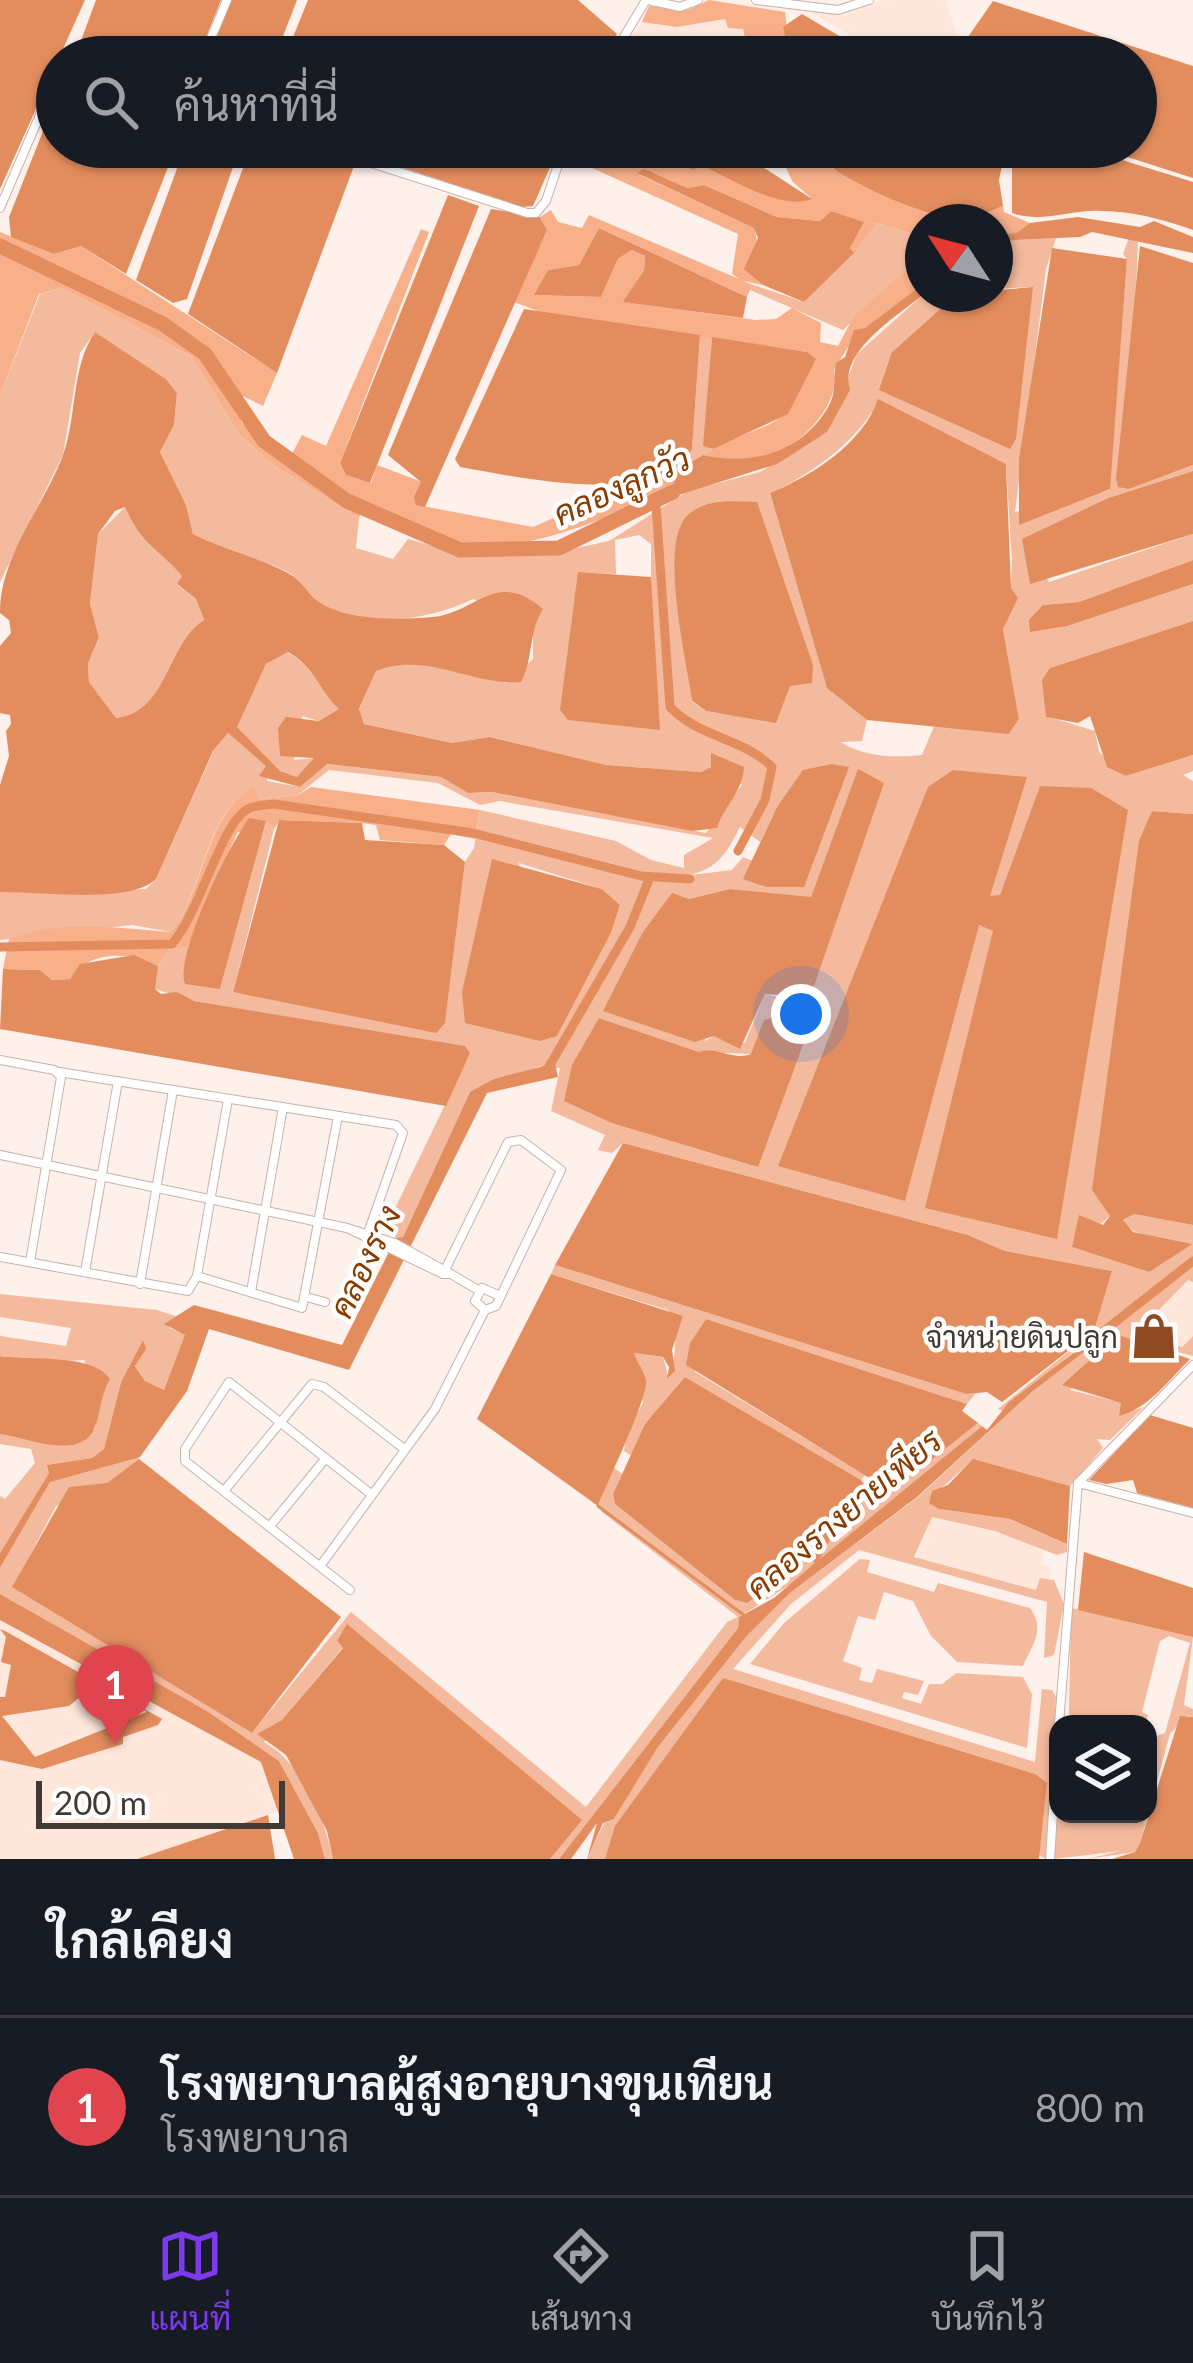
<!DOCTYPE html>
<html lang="th">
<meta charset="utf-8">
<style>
:root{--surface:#171b24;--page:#242831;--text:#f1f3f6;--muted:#9ea1a6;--line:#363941;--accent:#7c3aed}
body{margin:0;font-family:Lato,Sarabun,sans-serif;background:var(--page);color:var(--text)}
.controls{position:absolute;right:36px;bottom:36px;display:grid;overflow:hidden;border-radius:24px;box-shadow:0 3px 9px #0004}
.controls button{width:108px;height:108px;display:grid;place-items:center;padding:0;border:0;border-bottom:3px solid var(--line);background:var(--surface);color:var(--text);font:60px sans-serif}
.compass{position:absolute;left:905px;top:204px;width:108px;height:108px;border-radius:50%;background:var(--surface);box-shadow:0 3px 9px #0004;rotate:306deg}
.scale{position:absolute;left:36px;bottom:30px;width:249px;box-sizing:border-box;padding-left:12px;border:6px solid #413934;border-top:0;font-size:33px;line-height:42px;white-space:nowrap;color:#413934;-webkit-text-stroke:9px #fff;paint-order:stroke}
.you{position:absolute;left:801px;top:1014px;width:42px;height:42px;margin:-30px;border:9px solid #fff;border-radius:50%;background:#1a73e8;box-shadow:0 0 0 18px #1a73e833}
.badge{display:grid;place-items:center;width:78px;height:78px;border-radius:50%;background:var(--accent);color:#fff;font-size:39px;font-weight:700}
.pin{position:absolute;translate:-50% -99px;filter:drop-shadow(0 3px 6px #0008)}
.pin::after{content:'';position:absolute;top:63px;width:42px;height:36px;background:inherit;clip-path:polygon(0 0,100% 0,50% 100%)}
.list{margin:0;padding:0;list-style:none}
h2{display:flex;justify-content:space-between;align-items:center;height:156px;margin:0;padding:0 48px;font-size:51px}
h2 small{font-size:39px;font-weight:400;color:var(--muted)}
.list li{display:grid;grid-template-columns:78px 1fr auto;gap:36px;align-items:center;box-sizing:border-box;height:180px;padding:0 48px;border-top:3px solid var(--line)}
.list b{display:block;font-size:45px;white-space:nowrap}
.list p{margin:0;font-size:39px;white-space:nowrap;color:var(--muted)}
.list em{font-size:39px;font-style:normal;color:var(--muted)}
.icon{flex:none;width:66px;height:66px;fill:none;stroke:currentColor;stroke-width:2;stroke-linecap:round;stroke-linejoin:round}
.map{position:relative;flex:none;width:1193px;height:1859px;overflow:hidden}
.search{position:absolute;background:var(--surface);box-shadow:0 3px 9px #0004;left:36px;right:36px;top:36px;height:132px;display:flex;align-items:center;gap:30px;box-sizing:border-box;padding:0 42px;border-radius:66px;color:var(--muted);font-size:45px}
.sheet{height:336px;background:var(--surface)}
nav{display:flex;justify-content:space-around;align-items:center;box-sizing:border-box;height:168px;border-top:3px solid var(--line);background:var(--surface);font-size:33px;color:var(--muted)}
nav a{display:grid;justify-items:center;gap:6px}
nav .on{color:var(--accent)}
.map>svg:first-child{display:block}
.built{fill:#ffe7db}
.green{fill:#f4ba9d;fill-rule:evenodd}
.forest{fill:#f7b08a}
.water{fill:#e38d5e;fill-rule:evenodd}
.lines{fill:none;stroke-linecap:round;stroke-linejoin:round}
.stream{stroke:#e38d5e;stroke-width:3}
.canal{stroke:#e38d5e;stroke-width:9}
.river{stroke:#e38d5e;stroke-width:15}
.minor-casing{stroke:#c7b2a7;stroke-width:10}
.minor{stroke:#fff;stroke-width:8}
.labels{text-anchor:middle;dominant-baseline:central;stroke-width:9;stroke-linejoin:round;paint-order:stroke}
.poi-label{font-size:30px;fill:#413934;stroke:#fff;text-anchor:end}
.water-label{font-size:33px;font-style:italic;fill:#893b00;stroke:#fff}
</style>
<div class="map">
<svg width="1193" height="1859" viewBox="0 0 1193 1859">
<rect width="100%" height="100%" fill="#fef0ea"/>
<!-- built -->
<g class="built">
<path d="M881 0H946L964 57H890L806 10 843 15Z"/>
<path d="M726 19 743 28 750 57H621L642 22 677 27Z"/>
<path d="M1188 1280 1193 1282V1336L1182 1347 1135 1333Z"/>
<path d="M931 1517 995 1531 1044 1550 1040 1564 1050 1566V1579H1040L1037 1590 916 1561Z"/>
<path d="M0 1620 261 1762 277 1812 137 1859H0Z"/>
</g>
<!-- green -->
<g class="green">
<path d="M876 223 923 237V256L843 330 750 290 739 280 804 302Z"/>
<path d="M1129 237 1138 238 1129 489 1193 465V471L1108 498 1023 539 1049 582 1193 534V560L1079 602 1043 605 1066 626 1193 584V621L1050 668 1046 716 1095 731 1099 752 1126 776 1193 755V771L1183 775 1193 781V814L1152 811 1110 1216 1073 1247 1149 1272 1155 1239 1133 1231 1122 1221 1134 1214 1193 1225V1282L1188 1280 1136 1333 1182 1347 1193 1336V1356L1118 1336 1070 1390 1122 1403 1119 1415 1144 1407 1110 1440 1097 1439 1103 1448 1070 1486 973 1460 938 1491 939 1509 1010 1519 1067 1544V1552L1057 1555 995 1531 932 1517 914 1557 1036 1590 1040 1578 1054 1580 1064 1604 1054 1655 1044 1658 1047 1602 859 1550 791 1604 733 1669 1035 1762 1042 1689 1052 1690 1056 1697 1046 1859 1039 1855 1047 1783 723 1679 616 1833 605 1859H587L604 1823 614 1819 658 1747 746 1637 790 1593 918 1497 1033 1391 1108 1333 1093 1335 1003 1411 998 1409 1094 1331 1112 1271 1005 1251 968 1235 623 1143 612 1153 598 1150 605 1135 551 1111 560 1068 540 1066 470 1092 403 1237 396 1238 386 1227 470 1053 465 1047 194 1001 155 989V971L169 949 188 947 220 989 266 821 274 829 233 992 445 1022 465 862 474 848 480 810 616 841 651 860 684 868V855L713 838 500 801 480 805 438 783 329 770 298 795 259 800 253 788C203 815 205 891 171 932L132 925 0 940V892L146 889 156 879 214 750 228 733 267 766V781L300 787 326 764 441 777 468 793 492 792 706 833 742 785 711 767 701 772 606 765 491 737 452 743 364 724 359 710 376 670C419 655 464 670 506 683L533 659V625L473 599C431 620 364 630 321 604 308 596 301 579 288 572 257 558 224 550 193 534L186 505 160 452 174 425 177 393 166 379 95 332 80 353 63 455 0 582V395L40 294 62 288 191 356 238 433 273 465 359 518 356 548 393 559 408 539 462 554 539 556 609 541 688 491 760 472 827 432 857 354 924 294H957L892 352 1032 287 995 289V241L1056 238 1046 269 1015 512 1109 490 1127 259 1123 254ZM876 406 1006 464 1012 561 1010 608 1003 629 1019 719 1010 733 935 724 922 755C897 758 862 757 841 742L862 741 867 720 827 687 770 494C813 472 850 447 876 406ZM639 535 651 544V626L578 573 616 574 615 540ZM675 582 775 722 706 711 692 702ZM848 767 766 887 744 878 753 861 743 857 732 870 683 876C716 871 725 856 740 827L760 842 777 807ZM858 770 813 990 817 1006 765 994 745 1043 714 1036 705 1041 689 899 730 889 811 898ZM1040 787 926 1208 994 930 978 925 989 896H1000ZM519 863 602 889 620 905 611 933 557 1036ZM599 1018 699 1052 751 1054 758 1167 625 1123Z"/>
<path d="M700 335 712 337 704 446 713 449 679 469 692 448Z"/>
<path d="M125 507C140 543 158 548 183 577L177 585 196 599 204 620C165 643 170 712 116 718L89 682 88 663 99 639 90 605 98 534Z"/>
<path d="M287 652C315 667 318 690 340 709L319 721 302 716 294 760 315 758 297 777 280 771 236 727 266 664Z"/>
<path d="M555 1265 966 1394 976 1393 967 1404 706 1319 690 1343 695 1372 865 1475 861 1480 685 1377 641 1436 632 1456 624 1451 626 1433 643 1403 634 1353 663 1357 668 1376C677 1357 678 1330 668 1310L551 1274Z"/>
<path d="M0 1294 157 1310 181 1318 169 1328 186 1334 164 1390 145 1381 135 1365 142 1342 121 1382 104 1449 92 1458 48 1465 49 1473 0 1553V1496L5 1499 35 1463 31 1449 0 1444V1434L95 1429 99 1397 84 1360 41 1362 0 1356V1336L66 1346 71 1328 0 1317Z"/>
<path d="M978 1423 982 1426 802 1577 739 1617 738 1628 559 1859H550L581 1820 347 1625 337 1639 343 1647 264 1742C302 1763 324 1817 333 1859H325L318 1833 279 1761 207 1711 0 1594V1568L50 1482 136 1454 139 1459 107 1483 56 1506 13 1587 252 1733 351 1612 586 1807 727 1622 738 1617 602 1512 598 1506 613 1467 622 1474 613 1494 615 1504 735 1600 747 1603 809 1556 814 1562 834 1532 841 1538 852 1529 846 1521 865 1498 872 1502 884 1487 925 1465Z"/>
<path d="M860 1559 870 1560 867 1572 934 1592 938 1583 1030 1608C1046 1630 1032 1645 1023 1666L957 1662 931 1636 913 1601 884 1592 875 1620 858 1616 843 1661 862 1668 859 1680 872 1683 877 1669 924 1681 918 1695 904 1692 902 1698 921 1704 929 1684H942L956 1673 1023 1677 1032 1694 1027 1748 750 1664 784 1623Z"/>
<path d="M1091 1608 1193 1637 1184 1705 1193 1709V1717L1187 1716 1170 1734 1140 1843 1135 1852 1087 1859 1120 1851 1054 1859 1058 1811 1148 1814V1739L1165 1733 1190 1643 1169 1636 1160 1641 1142 1712 1148 1715 1145 1724H1077L1069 1714 1071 1609Z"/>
</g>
<!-- forest -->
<g class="forest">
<path d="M709 0 785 12 790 57H750L743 29 728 28 725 19 677 27 642 22 649 6 688 10Z"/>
<path d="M568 147H635L693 170 702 165 759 192 811 198 792 181 777 147H807L822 165 973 217 1003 206 1004 212 1030 223 1016 233 995 235V222H923V237L876 223 854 253 850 248 863 222 831 211 820 221 777 217 704 185 687 188 638 174 755 228 763 285 744 281 752 286 747 297 599 228 579 265 548 270 535 295 601 297 618 259 632 250 645 256 644 269 625 302 755 320 776 319 792 308 821 323 820 342 838 346 854 316 923 256V284L854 337 834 370C842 407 794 452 760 460 739 465 723 460 703 455 765 416 795 440 807 352L548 315 514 302 547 230 540 217 551 210 558 222 582 228 589 215 739 279 732 274 738 234 570 158 565 153Z"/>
<path d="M421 229 429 232 340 463 346 475 371 483 377 465 422 482 417 505 533 527 683 462 674 483C622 515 522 556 460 544 428 538 394 516 365 503L359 518 273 465 238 433 191 356 62 288 39 294 0 395V232L54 254 81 246 277 373 263 406 243 396 241 422 286 465 302 435 326 446Z"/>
<path d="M253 787 259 800 298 795 311 787 480 810 475 839 451 834 444 845 380 840 376 825 362 823 280 820 274 829 266 821 237 833 188 947 169 949 158 966C129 952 91 949 70 979L52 980 40 970 3 969 9 939C63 919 116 928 171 932 206 890 203 817 253 787Z"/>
</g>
<!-- water -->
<g class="water">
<path d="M0 0H85L0 189Z"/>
<path d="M96 0H221L198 57H75Z"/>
<path d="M230 0H297L275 57H208Z"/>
<path d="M308 0H578L617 34 605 57H285Z"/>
<path d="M993 1 1193 66V178L1096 147H1136V57H964L961 47Z"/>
<path d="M802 14 875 57H831L808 48 790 57 783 27Z"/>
<path d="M57 96V147H176L126 274 81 246 54 254 11 237 9 217Z"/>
<path d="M185 147H240L187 299 173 303 136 280Z"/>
<path d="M251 147H297L354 166 277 373 188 314Z"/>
<path d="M340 147H559L533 206 522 207Z"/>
<path d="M635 147H732L812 199C780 211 732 179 703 166L693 170Z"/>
<path d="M807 147H1006L999 180 1003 206C988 212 974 218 958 218 921 217 830 175 807 147Z"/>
<path d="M1012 147H1080L1193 182V230C1160 218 1124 209 1088 211 1062 213 1037 222 1012 213Z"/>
<path d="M644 169 687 188 704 185 777 217 820 221 831 211 864 222 850 248 854 253 804 302 763 285 744 269 758 238 754 228 637 173Z"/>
<path d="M448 195 479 206 370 483 346 475 340 463Z"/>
<path d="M491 209 540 217 547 230 425 507 416 505 414 497 421 482 388 455Z"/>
<path d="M1078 217 1140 227 1154 221 1193 237V253L1092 232 1080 237 995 241V235L1016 233 1030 223Z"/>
<path d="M599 228 747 297 743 318 623 302 644 270 645 256 632 250 618 259 601 297 534 295 548 270 579 265Z"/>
<path d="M1140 246 1193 263V465L1129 489 1118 487 1116 479Z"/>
<path d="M1052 248 1127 259 1110 489 1019 525V459Z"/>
<path d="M923 284 924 294C899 315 838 351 850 390L827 432 777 464 660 501 659 492 674 483 679 469 703 455C750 466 799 454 827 409 837 394 833 379 836 363L845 357 854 330 865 328Z"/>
<path d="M1033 287 1016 439 1010 449 879 390 892 352 957 294Z"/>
<path d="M524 309 700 335 692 449C653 509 519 477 460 467L455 459Z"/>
<path d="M95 332 166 379 177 393 174 425 160 452 186 505 193 534C225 550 260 558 288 573 302 580 309 597 322 604 352 621 399 620 432 617 477 613 495 568 543 609 528 632 534 658 521 682 471 686 428 651 376 671L359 709 364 724 452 743 490 737 606 765 701 772 711 767V753L744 767C742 794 725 804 717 828L692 831 492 792 468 793 441 777 327 764 300 787 259 776 266 766 228 733 213 751 156 879C130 905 38 891 0 892V785L9 756 6 731 11 724 10 715 0 713V646L11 633 9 620 0 613C0 557 41 510 62 458 78 416 70 369 95 332ZM125 507C142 546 156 546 182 576L177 584 196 599 204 620C166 643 169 712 116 718L89 682 88 663 99 638 90 604 98 534 115 511ZM288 652C316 668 318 690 339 709L319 721 286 717 278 728 280 756 314 758 297 777 280 771 237 727 266 664Z"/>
<path d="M712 337 807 352 816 359 788 414 713 449 703 446Z"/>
<path d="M878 399 1006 464 1011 588 1018 598 1003 629 1019 719 1009 734 867 720 827 688 770 493C811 476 863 444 878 399Z"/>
<path d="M1193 471V534L1030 584 1022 539 1108 498Z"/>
<path d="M757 502 813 665 812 683 790 686 776 723 706 711 692 701C687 662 659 547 686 517 704 498 732 501 757 502Z"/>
<path d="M1193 560V584L1067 626 1030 632 1029 620 1043 605 1079 602Z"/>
<path d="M578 572 651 577 660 730 568 720 560 710Z"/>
<path d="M1193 621V755L1126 776 1107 767 1090 716 1078 723 1046 717 1042 680 1050 668Z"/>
<path d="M832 764 849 767 804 887H766L743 879 777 807 803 770Z"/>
<path d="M858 769 884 783 813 989 820 994 817 1007 792 996 765 994 740 1049 714 1036 695 1042 603 1011 643 932 672 893 689 899 730 889 811 897Z"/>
<path d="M953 770 1027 777 990 896 1000 895 1040 786 1091 788 1128 810 1057 1239 925 1208 993 931 979 925 905 1201 778 1166 928 787Z"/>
<path d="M1152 811 1193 814V1225L1134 1214 1123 1220 1133 1232 1192 1244 1149 1272 1072 1247 1079 1215 1103 1225 1110 1216 1092 1190 1139 841Z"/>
<path d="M249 818 266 821 220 989 185 984C174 956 229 845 249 818Z"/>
<path d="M279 820 362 823 365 840 444 845 465 862 445 1023 436 1033 233 992Z"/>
<path d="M492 859 602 889 620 905 611 933 557 1036 540 1041 465 1023 462 992Z"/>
<path d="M134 955 158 966 155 989 161 994 177 992 194 1001 465 1046 470 1053 446 1106 0 1029 3 969 40 970 52 980 70 979 80 964Z"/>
<path d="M798 1011 814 1015 758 1167 612 1123 564 1101 572 1065 599 1018 699 1052C717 1046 733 1061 751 1054L764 1020Z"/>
<path d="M555 1063 558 1077 487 1093 349 1370 209 1329 187 1391 140 1457 50 1482 0 1568V1553L49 1473 47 1465 92 1458 104 1449 121 1382 143 1340 146 1349 135 1366 145 1381 164 1390 185 1335 164 1324 194 1305 342 1345 396 1238 403 1237 470 1092 494 1079Z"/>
<path d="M623 1143 968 1235 1005 1251 1112 1271 1094 1331 1002 1402 987 1392 966 1394 555 1265Z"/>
<path d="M551 1274 683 1316 672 1350 675 1371 667 1379 669 1367 663 1357 634 1353C637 1362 644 1371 646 1380 649 1396 607 1482 598 1506L477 1419Z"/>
<path d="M706 1319 967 1404 962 1411 978 1423 925 1465 884 1487 686 1365 690 1343Z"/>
<path d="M1102 1331 1110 1332 1033 1391 917 1497 790 1593 746 1637 658 1747 614 1819 603 1823 587 1859 597 1823 571 1859H559L738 1628 739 1617 774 1598 815 1563 809 1557 747 1603 735 1600 615 1504 613 1494 645 1424 685 1377 861 1480 870 1492 834 1531 820 1559 982 1426 987 1430 1009 1402Z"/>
<path d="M1118 1335 1190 1359C1168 1381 1149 1408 1119 1416L1121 1403 1062 1385Z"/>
<path d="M0 1356C31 1361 93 1353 110 1379 99 1397 101 1418 92 1433 75 1459 24 1437 0 1434Z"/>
<path d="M1150 1415 1193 1428V1508L1137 1493 1133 1480 1106 1484 1089 1480Z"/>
<path d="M139 1459 341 1617 252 1733 12 1587 69 1487 107 1483Z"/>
<path d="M973 1459 1070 1486 1067 1544 1010 1519 939 1509 929 1503 932 1491 948 1485Z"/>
<path d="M1084 1552 1193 1588V1637L1078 1610Z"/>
<path d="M0 1594 207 1711 279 1761 318 1833 325 1859H294L261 1762 0 1620Z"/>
<path d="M347 1624 582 1820 550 1859H333L327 1831 286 1755 257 1734 282 1720 343 1648 337 1640Z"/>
<path d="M0 1629 5 1631 162 1719 158 1725 123 1737V1744L42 1769 0 1760V1697H5L11 1665 1 1662 6 1637ZM97 1683 147 1712 35 1757 2 1716 69 1706Z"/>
<path d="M723 1678 1035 1774 1047 1783 1039 1859H605L615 1826Z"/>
<path d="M1180 1716 1193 1717V1859H1112L1135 1852 1140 1843Z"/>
<path d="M268 1815 275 1859H137Z"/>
</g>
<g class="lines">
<!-- stream -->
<path class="stream" d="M598 1506 745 1616"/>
<!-- canal -->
<g class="canal">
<path d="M656 505 670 707C700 738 743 738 772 767L765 800 738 851"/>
<path d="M0 947 172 944C200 912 220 827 246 810 253 805 265 805 274 804L473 833 641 876 690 879"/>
<path d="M547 1070 630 927 650 877"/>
<path d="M1095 1338 1193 1261"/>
</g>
<!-- river -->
<path class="river" d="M0 246 163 324 205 354 264 441 347 501 460 550 559 548 673 492"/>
<defs>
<g id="minor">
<path d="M648 0 680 7 698 0"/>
<path d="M756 0 838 10 869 0"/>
<path d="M203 57 227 0"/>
<path d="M612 57 646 0"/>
<path d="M321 147 527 213H536L546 201 564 147"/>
<path d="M0 208 57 75"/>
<path d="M0 1060 54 1070 61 1077 30 1262"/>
<path d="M59 1072 396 1125 403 1133 368 1233"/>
<path d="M0 1155 347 1228"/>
<path d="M347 1228 395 1243 451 1274H443Z"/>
<path d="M0 1257 188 1291 197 1276 228 1099"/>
<path d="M85 1272 118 1081"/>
<path d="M443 1274 508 1142 521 1140 561 1170 496 1306 485 1310 475 1301 482 1288 498 1295"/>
<path d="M451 1274 478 1290"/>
<path d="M197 1276 302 1308 338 1116"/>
<path d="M140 1284 173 1090"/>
<path d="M251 1292 283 1107"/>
<path d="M306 1297 325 1302"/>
<path d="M1078 1483 1193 1513"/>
<path d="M224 1491 312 1384 324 1387 403 1448"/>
<path d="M270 1526 326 1458"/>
<path d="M321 1565 435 1409 485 1310"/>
<path d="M350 1590 185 1461V1449L229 1382 371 1494"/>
<path d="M1059 1724 1078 1483 1193 1365"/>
<path d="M1050 1859 1058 1735"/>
</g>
</defs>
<!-- minor casing -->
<use href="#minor" class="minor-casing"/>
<!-- minor -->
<use href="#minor" class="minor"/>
</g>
<!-- icons -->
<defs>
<symbol id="shop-bare" viewBox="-9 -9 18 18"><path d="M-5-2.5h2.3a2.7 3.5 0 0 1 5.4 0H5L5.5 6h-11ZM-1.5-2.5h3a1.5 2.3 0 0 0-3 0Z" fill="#8f4a21" stroke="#fff" stroke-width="2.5" paint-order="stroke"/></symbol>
</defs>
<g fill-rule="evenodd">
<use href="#shop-bare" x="1121" y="1303" width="66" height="66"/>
</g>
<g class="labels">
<!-- poi labels -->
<g class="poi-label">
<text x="1118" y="1336">จำหน่ายดินปลูก</text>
</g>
<!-- water labels -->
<g class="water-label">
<text transform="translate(621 485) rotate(-24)">คลองลูกวัว</text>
<text transform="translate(364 1261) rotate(-64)">คลองราง</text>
<text transform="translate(843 1513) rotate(-40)">คลองรางยายเพียร</text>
</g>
</g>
</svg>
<div class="controls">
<button><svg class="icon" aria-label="layers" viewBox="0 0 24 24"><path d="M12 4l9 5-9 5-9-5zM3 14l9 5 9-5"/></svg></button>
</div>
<svg class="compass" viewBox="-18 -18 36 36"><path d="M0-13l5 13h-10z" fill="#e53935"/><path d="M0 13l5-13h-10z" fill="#9ea1a6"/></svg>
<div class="scale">200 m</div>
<div class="you"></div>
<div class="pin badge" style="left:115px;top:1744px;background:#e0444e">1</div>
<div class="search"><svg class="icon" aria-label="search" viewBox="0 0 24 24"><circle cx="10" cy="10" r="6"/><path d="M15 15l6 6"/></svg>ค้นหาที่นี่</div>
</div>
<section class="sheet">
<h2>ใกล้เคียง<small></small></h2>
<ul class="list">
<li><span class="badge" style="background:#e0444e">1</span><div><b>โรงพยาบาลผู้สูงอายุบางขุนเทียน</b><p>โรงพยาบาล</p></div><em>800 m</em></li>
</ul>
</section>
<nav>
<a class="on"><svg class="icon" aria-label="map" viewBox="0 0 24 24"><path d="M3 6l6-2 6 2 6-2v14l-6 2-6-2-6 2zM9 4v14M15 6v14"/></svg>แผนที่</a>
<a><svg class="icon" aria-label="directions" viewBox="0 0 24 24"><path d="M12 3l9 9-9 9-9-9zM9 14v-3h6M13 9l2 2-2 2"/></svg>เส้นทาง</a>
<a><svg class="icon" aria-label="saved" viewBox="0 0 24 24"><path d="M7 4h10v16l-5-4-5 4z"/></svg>บันทึกไว้</a>
</nav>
